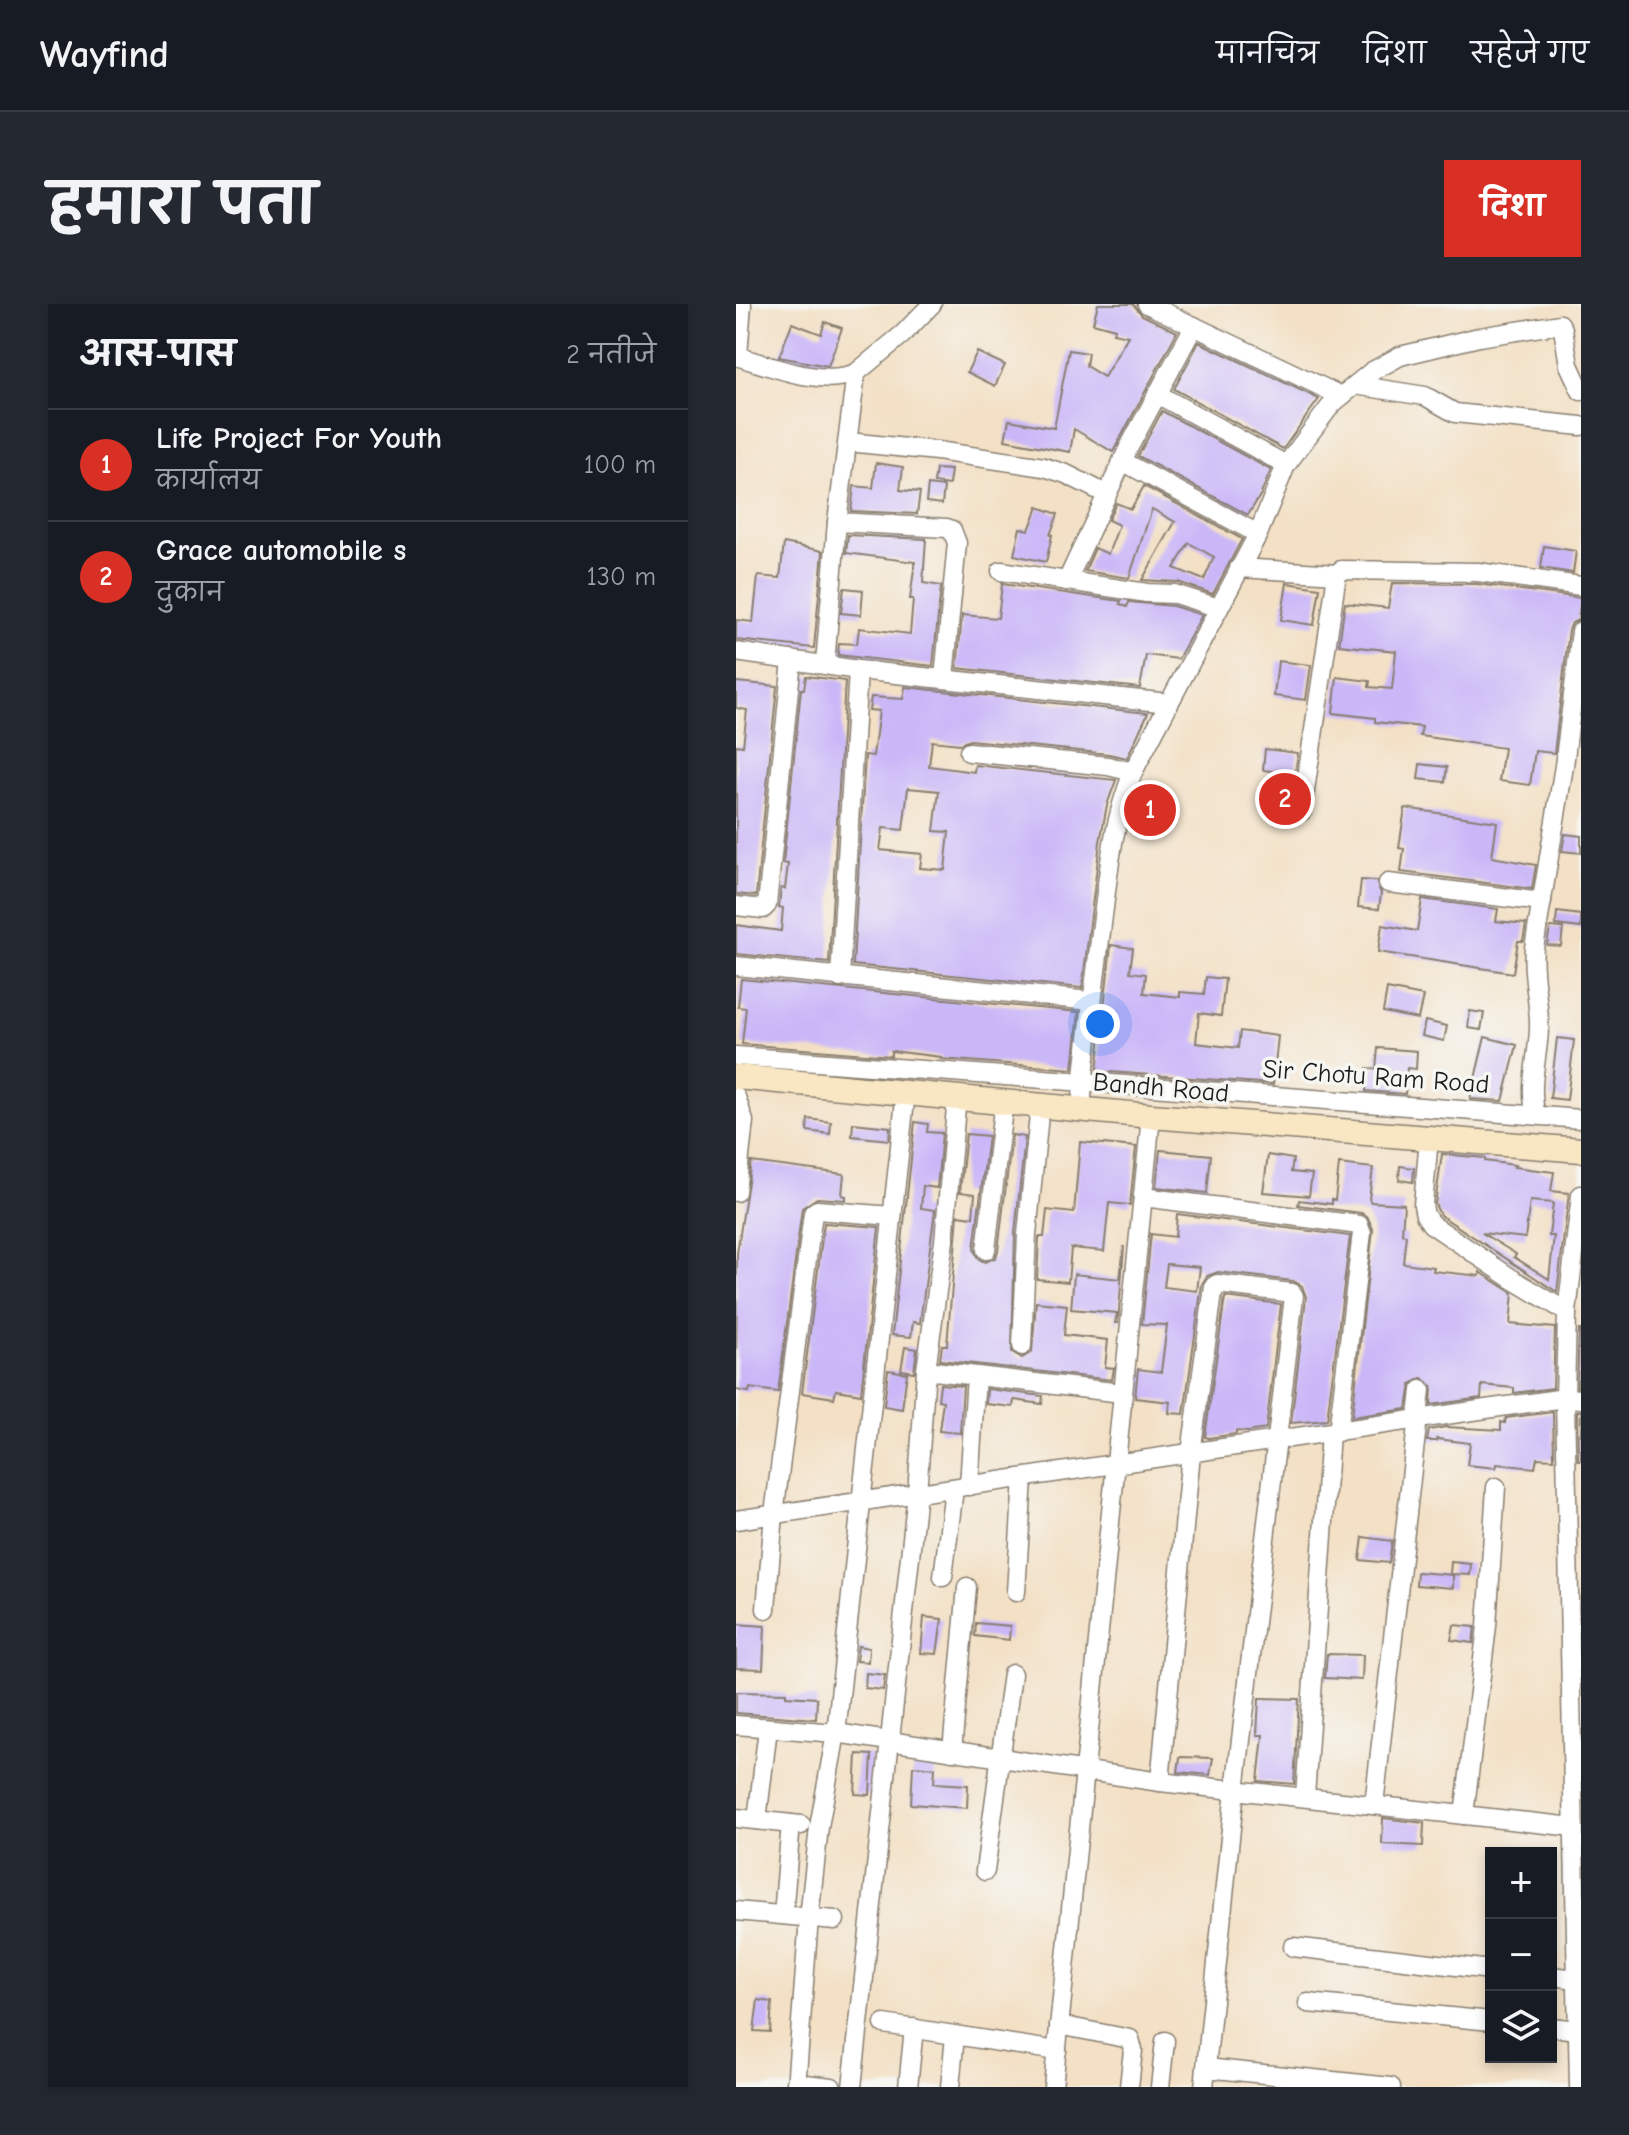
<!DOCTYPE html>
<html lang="hi">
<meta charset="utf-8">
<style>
:root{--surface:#171b24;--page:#242831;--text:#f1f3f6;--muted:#9ea1a6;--line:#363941;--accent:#d93025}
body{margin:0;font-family:"Comic Neue","Playpen Sans Deva",sans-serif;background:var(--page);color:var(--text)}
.controls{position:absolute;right:24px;bottom:24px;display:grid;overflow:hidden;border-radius:0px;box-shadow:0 4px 12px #0003}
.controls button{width:72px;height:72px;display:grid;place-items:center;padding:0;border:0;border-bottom:2px solid var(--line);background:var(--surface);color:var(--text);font:40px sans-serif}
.you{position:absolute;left:364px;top:720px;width:28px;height:28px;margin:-20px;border:6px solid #fff;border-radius:50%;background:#1a73e8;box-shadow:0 0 0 12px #1a73e833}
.badge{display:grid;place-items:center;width:52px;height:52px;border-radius:50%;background:var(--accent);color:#fff;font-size:26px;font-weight:700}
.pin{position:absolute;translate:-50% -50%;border:4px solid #fff;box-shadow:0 2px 8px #0006}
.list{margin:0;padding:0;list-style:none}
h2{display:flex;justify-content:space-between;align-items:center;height:104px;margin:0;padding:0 32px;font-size:34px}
h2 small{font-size:26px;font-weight:400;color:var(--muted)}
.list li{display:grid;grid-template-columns:52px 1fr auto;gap:24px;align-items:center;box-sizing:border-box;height:112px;padding:0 32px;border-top:2px solid var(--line)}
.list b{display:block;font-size:30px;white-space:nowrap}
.list p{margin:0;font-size:26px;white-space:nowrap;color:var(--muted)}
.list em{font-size:26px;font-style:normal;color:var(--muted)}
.icon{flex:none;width:44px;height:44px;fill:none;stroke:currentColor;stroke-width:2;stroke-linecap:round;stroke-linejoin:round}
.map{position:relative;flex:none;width:845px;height:1783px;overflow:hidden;border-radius:0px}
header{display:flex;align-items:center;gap:48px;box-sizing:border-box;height:112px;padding:0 40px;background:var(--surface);border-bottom:2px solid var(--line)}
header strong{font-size:38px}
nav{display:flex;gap:44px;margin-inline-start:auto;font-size:28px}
.intro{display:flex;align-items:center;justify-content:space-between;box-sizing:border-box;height:192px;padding:0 48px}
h1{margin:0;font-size:56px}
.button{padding:20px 36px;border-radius:0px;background:var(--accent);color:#fff;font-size:28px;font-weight:700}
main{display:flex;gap:48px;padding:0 48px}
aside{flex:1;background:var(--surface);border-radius:0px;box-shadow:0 4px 12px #0003}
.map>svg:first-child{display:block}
.building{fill:#cab7f8;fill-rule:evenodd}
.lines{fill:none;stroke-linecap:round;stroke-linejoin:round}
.street-casing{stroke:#887e70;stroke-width:21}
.secondary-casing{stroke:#887e70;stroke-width:27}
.street{stroke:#fff;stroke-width:18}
.secondary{stroke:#f9e7c3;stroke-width:24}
.labels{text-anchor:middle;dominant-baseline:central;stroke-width:7;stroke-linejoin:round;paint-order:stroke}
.street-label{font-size:26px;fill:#1c1c1c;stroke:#f6f6f2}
</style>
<header>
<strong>Wayfind</strong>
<nav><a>मानचित्र</a><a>दिशा</a><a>सहेजे गए</a></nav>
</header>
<div class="intro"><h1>हमारा पता</h1><a class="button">दिशा</a></div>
<main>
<aside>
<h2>आस-पास<small>2 नतीजे</small></h2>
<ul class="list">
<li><span class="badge">1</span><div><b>Life Project For Youth</b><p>कार्यालय</p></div><em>100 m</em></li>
<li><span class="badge">2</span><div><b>Grace automobile s</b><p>दुकान</p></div><em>130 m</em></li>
</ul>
</aside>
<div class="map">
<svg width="845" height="1783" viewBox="0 0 845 1783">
<rect width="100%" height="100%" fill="#f6f6f2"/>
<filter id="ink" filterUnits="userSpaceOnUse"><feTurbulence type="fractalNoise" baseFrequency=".0125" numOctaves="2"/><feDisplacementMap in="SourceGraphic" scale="16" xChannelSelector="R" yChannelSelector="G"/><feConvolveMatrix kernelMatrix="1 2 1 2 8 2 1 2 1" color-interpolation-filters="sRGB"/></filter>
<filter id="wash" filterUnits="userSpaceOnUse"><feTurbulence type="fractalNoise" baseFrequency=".006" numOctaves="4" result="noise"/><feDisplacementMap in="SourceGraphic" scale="32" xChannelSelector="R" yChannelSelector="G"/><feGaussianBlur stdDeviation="1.8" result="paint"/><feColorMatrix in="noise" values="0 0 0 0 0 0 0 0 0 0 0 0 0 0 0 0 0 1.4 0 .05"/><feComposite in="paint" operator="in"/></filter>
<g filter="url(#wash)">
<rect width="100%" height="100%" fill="#f3e0c5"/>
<g id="blocks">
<!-- building -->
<g class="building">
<path d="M362 0H397L406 11 441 28 377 148 338 125 334 148 269 136 273 116 318 124 333 46 352 49 350 62 368 73 392 32 377 29 379 25 357 19Z"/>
<path d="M89 18 106 24 92 62 43 53 56 19 85 30Z"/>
<path d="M463 38 583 95 547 145 438 85Z"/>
<path d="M241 48 269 61 259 82 231 68Z"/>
<path d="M426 107 535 166 525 190 512 211 402 152Z"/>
<path d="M140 159 167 163 164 186 184 188 181 210 115 207 118 182 137 184Z"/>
<path d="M200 165 215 166 213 181 198 179Z"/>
<path d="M192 181 208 183 206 200 190 198Z"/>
<path d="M408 182 506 235 477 290 442 278 406 276 439 218 416 205 393 274 349 267 359 244 372 250 383 221 372 216 380 199 395 205ZM453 239 478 253 468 276 438 264Z"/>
<path d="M302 203 322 210 314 231H316L310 258 278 251 284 224 293 226Z"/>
<path d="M112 231 190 235 187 279 205 282 197 362 102 351 103 339 121 340 123 324 174 330 177 295H174L179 258 110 249Z"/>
<path d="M48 239 87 247 78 344 0 336V316L17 318 22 272 44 274Z"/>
<path d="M808 242 840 247 837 269 805 264Z"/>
<path d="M551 279 584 284 578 321 545 316Z"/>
<path d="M656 279 741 280 845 294 842 316 836 319 833 326 818 449 799 447 794 481 763 477 768 444 684 432 686 423 639 418V414L597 409 601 373 634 377 633 383 656 385 660 347 603 341 609 299 652 304Z"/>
<path d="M266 280 385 297 384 300 391 303 393 298 437 302 466 311 442 355 410 351 404 384 221 364 226 311 262 314Z"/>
<path d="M108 284 127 286 125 311 105 309Z"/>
<path d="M542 357 575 361 570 396 538 392Z"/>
<path d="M70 372 109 377 93 659 0 650V621L45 627 47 604 43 603 45 584 49 585 52 560 47 559 65 385H68Z"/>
<path d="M0 378 41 382 20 592 0 590V441L7 442 11 406 0 404Z"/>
<path d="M169 383 412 409 391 454 373 450 234 436 224 440 196 437 193 462 238 468 239 461 380 476 371 501 364 538 346 684 117 661 129 451 137 452 143 407 133 406 135 393 167 395ZM172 484 203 487 198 527 213 528 209 566 184 564 186 550 144 546 147 524 167 526Z"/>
<path d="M529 445 562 449 559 470 527 466Z"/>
<path d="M684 460 711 463 709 478 682 475Z"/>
<path d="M669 504 761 518 756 553 800 561 796 585 665 568 668 545 663 544Z"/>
<path d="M829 530 845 532V549L826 547Z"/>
<path d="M625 576 640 577 645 589 643 605 622 603Z"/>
<path d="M686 595 762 605 760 617 790 620 787 637H782L777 669 642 648 646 621 681 627Z"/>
<path d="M821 608 845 611V624L820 621Z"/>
<path d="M814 623 827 624 825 642 811 641Z"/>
<path d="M375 641 397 644 394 668 410 670 408 689 444 693V688L468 690 470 673 489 675 485 712 463 709 460 739 502 744 504 727 542 732 537 780 361 767Z"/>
<path d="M5 675 343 708 337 765 205 755V753L155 747V752L6 740 10 704 2 703Z"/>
<path d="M651 685 687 692 682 715 647 708Z"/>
<path d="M734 707 748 709 745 726 732 724Z"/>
<path d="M689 717 711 722 708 737 686 732Z"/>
<path d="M749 733 781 741 767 797 734 795Z"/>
<path d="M821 734 838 736 831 796 814 794Z"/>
<path d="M642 744 681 747 680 765 671 764 669 790 630 787 631 764 640 765Z"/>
<path d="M72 815 95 818 94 830 71 827Z"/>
<path d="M179 818 192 820 191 828 206 829 201 884 187 882 185 904 199 906 184 1019 177 1018 175 1033 156 1031Z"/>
<path d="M117 819 154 823 153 836 116 832Z"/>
<path d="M230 830 252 832 238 945 242 955 249 958 259 954 262 947 276 831 289 833 279 929 276 1048 286 1054 296 1048 300 998 331 1001 328 1031 372 1036 369 1063 378 1064 376 1076 204 1056 206 1041H211L222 911 237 913 239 890 224 888Z"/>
<path d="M344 838 400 843 394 901 373 899 368 947 335 944 332 978 301 975 303 933H308L311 906 338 909Z"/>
<path d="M424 846 475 851 471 889 420 883Z"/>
<path d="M706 850 749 854V857L779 861 778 863 818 868 815 887 833 889 821 988 704 911 699 900ZM794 897 817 899 813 932H818L813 975 778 953 780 950 746 929 789 934Z"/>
<path d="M532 851 557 855 555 868 576 870 573 892 527 888Z"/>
<path d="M15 858 108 870 106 891 110 892V896L81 894 66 904 42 1088 14 1084 13 1088 0 1086 1 949Z"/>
<path d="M603 860 637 864 633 895 635 898 668 900 666 930 670 931 667 959 698 963 697 967 744 972V968L777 989 774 1020 819 1024 817 1084 778 1089V1084L746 1081 745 1094 695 1101 696 1082 686 1074 675 1080 671 1105 616 1113 637 925 631 912 625 909 562 901 563 896 596 900V895L599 896Z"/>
<path d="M664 862 678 864 677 878 663 876Z"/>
<path d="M441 910 614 932 591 1116 555 1119 570 993 566 982 557 977 482 968 471 972 466 980 448 1110 433 1109 434 1098 399 1094 402 1065 425 1068 431 1021 406 1020 415 930 439 933ZM431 960 464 963 461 987 428 983Z"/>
<path d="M88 919 143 923 125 1090 100 1086 98 1094 66 1089Z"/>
<path d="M388 942 382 1019H379L381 1009 335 1005 338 970 384 975Z"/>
<path d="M489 993 545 1000 530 1125 512 1128 500 1127V1130L473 1134 469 1133Z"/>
<path d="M843 1026H845V1083H841Z"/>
<path d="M169 1043 181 1045 178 1068 165 1066Z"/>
<path d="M152 1066 171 1069 166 1105 148 1102Z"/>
<path d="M204 1080 227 1082 224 1129 203 1127 207 1097 202 1096Z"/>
<path d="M251 1085 307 1092 306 1100 278 1096 277 1103 250 1100Z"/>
<path d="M841 1107H845V1156H842Z"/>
<path d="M817 1108 818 1155 801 1154 799 1164 761 1160 760 1164 731 1161 734 1139 701 1135V1137H691L693 1126 710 1123 765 1126V1118L769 1119 770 1114Z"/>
<path d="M627 1233 656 1237 653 1259 624 1256Z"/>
<path d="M715 1258 735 1260 734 1271 714 1270Z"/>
<path d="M681 1268 717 1271V1284L680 1281Z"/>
<path d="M188 1313 206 1315 201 1350 185 1349Z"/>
<path d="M240 1319 274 1322 273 1336 239 1332Z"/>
<path d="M0 1320 29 1322 27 1365 0 1364Z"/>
<path d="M718 1321 739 1323 737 1339 715 1336Z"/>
<path d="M122 1342 133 1344 132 1358 120 1357Z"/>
<path d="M591 1350 627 1351 626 1376 589 1374Z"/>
<path d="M130 1369 149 1371 147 1386 129 1384Z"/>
<path d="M0 1388 50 1389V1392L81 1394 80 1415 0 1409Z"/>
<path d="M523 1394 563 1395 558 1480 522 1477 527 1431H521Z"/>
<path d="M121 1450 136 1451 134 1491 119 1490Z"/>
<path d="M444 1453 477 1454 474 1471 442 1468Z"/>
<path d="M177 1462 199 1464 198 1479 232 1481 231 1504 175 1500Z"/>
<path d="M647 1514 688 1519 687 1542 646 1540Z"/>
<path d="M22 1696 36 1698 34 1728 18 1727Z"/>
</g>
</g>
</g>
<g filter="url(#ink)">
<use href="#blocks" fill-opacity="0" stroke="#887e70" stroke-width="2"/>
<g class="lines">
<defs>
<g id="street">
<path d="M411 0 605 92"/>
<path d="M0 52C35 62 85 83 120 69L167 30 196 0"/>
<path d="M2 52 6 0"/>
<path d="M619 81 689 92 719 109 845 122"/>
<path d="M421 90 550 161"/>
<path d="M112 138 201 147 308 163 330 170 370 190"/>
<path d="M386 157 522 230"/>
<path d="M101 218 211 224 216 226 221 239 208 374"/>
<path d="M503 264 601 270"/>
<path d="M265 267 411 289 439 290 483 304"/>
<path d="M331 277 393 143 458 22"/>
<path d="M0 348 122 366 433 399"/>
<path d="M89 360 101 218 120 69"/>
<path d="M233 448 372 462 397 468"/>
<path d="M566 507 601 270 605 266 742 268 845 282"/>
<path d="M652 579 806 598"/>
<path d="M0 602 27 605 31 601 56 356"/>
<path d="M0 662 355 697"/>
<path d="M104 674 122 366"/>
<path d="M0 752 845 815"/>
<path d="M0 793 8 817 0 888"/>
<path d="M345 805C350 743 358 682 366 620 373 565 376 521 397 468L522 230 550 161 596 100 635 68 664 52 743 33 824 20 827 25 833 61 845 87"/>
<path d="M800 811C792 782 802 754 803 725 804 698 795 672 798 644L828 462 845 327"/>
<path d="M693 834 687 901 689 911 695 920 775 974 831 1008"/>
<path d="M407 893 623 921 626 929 602 1128"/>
<path d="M250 946 268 797"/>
<path d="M286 1042 291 930 304 801"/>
<path d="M190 1066 386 1089"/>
<path d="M233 1182 240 1072"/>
<path d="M0 1216 750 1105 829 1094 845 1095"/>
<path d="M207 1273 218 1185"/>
<path d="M280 1288 287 1174"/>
<path d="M30 1305 38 1210 77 909 81 906 156 912"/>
<path d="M0 1421 100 1429 424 1478 838 1523"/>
<path d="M216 1447 231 1283"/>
<path d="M424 1478 455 1149 478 982 481 980 556 989 558 992 499 1486 468 1783"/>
<path d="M569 1493 594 1129"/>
<path d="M638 1501 685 1086"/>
<path d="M728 1511 751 1322 760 1183"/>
<path d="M0 1514 65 1521"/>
<path d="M21 1516 32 1424"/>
<path d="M249 1567 276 1370"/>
<path d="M0 1607 99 1616"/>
<path d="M47 1611 55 1520"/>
<path d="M557 1643 755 1666"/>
<path d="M815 1672 841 1675"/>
<path d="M572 1699 755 1717"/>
<path d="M148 1720 321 1747"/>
<path d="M323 1721 394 1735 397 1746 393 1783"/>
<path d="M815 1723 842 1726"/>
<path d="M470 1764 655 1783"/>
<path d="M60 1779 96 1783"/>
<path d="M60 1783 73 1614 83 1523 100 1429 170 787"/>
<path d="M116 1783 181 1189 190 1066 208 937 221 792"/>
<path d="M172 1783 178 1724"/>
<path d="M214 1783 219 1732"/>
<path d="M317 1783 415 812"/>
<path d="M424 1783 429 1737"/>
<path d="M843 1783 829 1094 831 1008 845 891"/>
</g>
<path id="secondary" d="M0 773 415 812 845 846"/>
</defs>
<!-- street casing -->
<use href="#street" class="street-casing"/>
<!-- secondary casing -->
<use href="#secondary" class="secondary-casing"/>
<!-- street -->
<use href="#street" class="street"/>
<!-- secondary -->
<use href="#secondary" class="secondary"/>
</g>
</g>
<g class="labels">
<!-- street labels -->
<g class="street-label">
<text transform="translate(640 773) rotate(4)">Sir Chotu Ram Road</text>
<text transform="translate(425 784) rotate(5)">Bandh Road</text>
</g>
</g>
</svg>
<div class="controls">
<button>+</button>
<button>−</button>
<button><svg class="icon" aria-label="layers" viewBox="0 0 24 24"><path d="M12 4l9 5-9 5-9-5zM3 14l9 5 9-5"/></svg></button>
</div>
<div class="you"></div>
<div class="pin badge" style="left:414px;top:506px">1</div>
<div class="pin badge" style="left:549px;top:495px">2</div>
</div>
</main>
